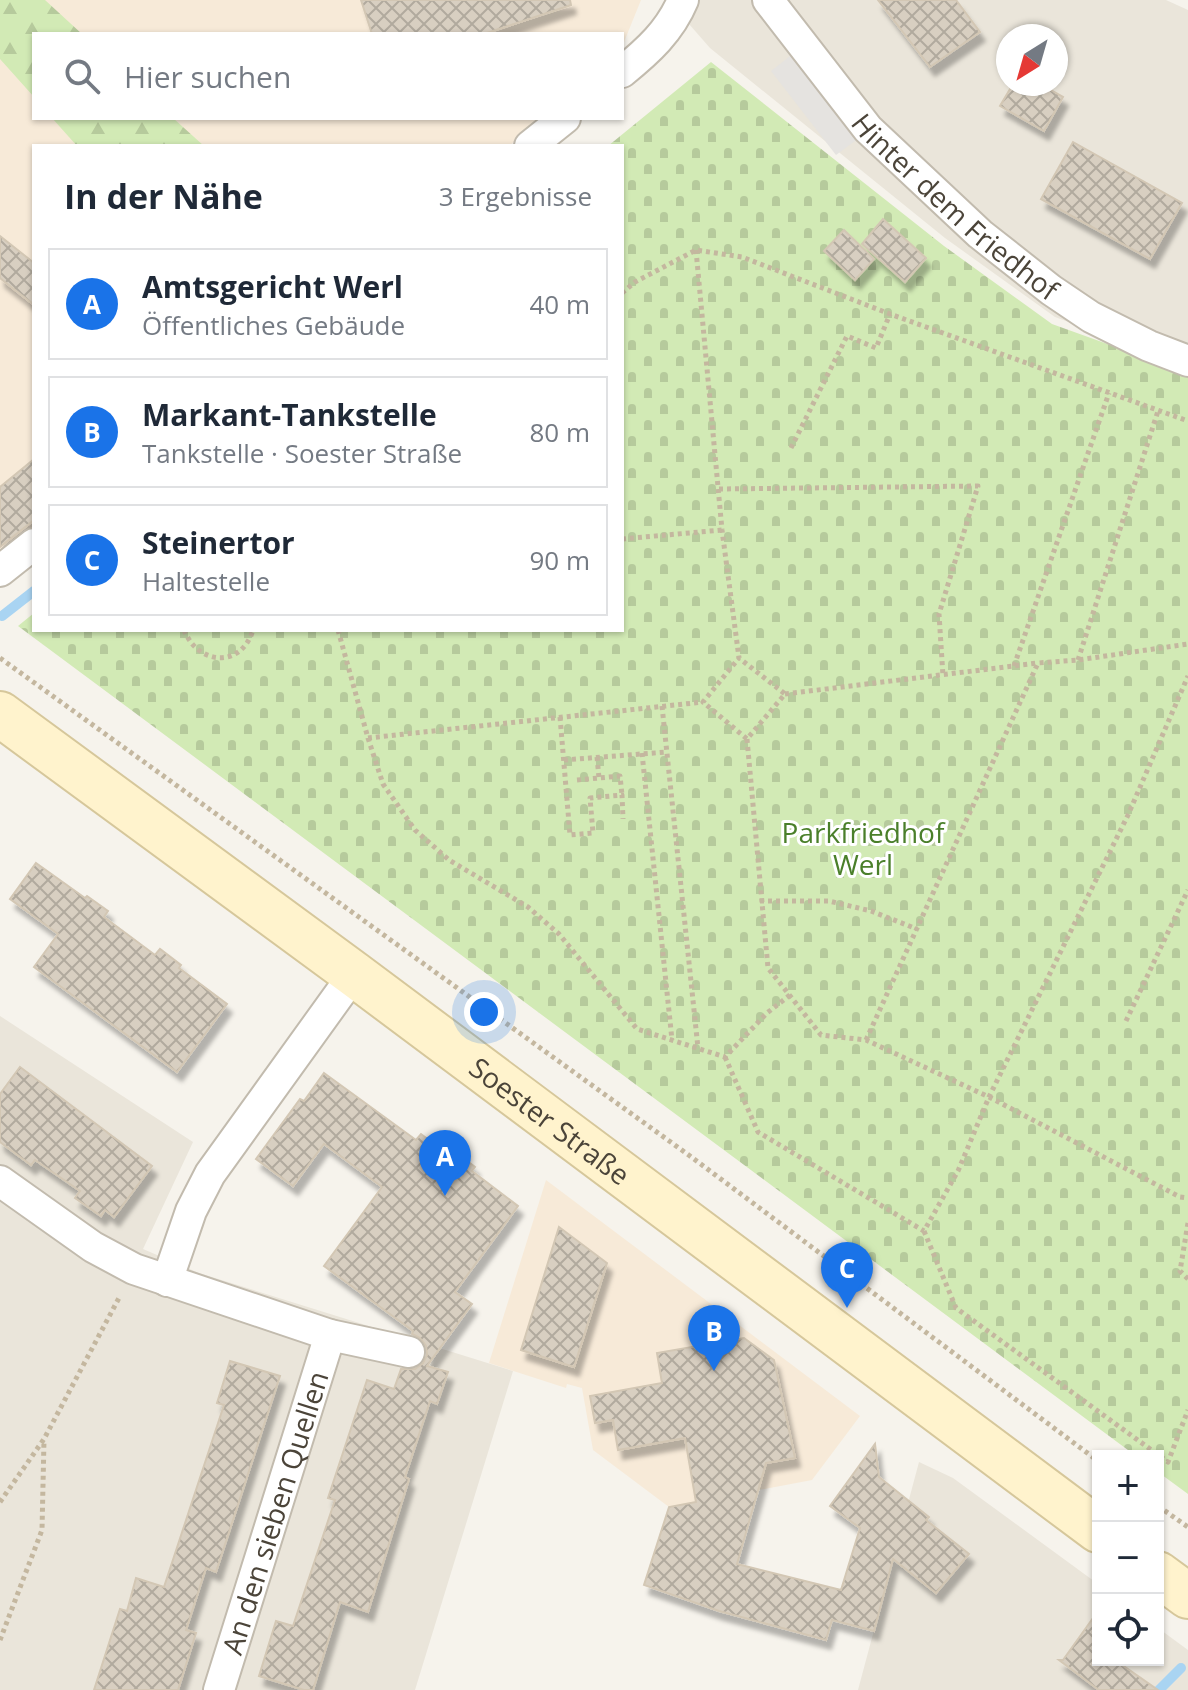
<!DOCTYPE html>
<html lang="de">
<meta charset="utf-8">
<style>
:root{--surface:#fff;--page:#f2f2f3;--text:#1f2937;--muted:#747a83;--line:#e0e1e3;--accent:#1a73e8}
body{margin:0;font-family:"Open Sans",sans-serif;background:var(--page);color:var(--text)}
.controls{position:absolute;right:24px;bottom:24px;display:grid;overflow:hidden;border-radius:0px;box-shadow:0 2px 6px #0004}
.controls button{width:72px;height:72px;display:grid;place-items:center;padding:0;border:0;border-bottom:2px solid var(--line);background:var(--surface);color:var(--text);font:40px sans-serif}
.compass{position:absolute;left:996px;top:24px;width:72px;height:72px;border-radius:50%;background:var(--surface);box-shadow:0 2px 6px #0004;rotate:217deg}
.you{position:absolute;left:484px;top:1012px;width:28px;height:28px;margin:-20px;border:6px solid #fff;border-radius:50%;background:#1a73e8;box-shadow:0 0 0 12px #1a73e833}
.badge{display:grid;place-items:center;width:52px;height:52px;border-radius:50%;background:var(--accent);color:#fff;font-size:26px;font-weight:700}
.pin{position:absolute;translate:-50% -66px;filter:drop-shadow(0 2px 4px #0008)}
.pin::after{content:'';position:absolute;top:42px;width:28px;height:24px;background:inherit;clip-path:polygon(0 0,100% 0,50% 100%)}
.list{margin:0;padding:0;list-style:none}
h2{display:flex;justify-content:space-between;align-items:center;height:104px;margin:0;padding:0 32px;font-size:34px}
h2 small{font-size:26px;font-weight:400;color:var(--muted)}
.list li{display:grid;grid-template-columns:52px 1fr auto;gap:24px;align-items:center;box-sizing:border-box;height:112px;margin:0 16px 16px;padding:0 16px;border:2px solid var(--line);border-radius:0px}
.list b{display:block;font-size:30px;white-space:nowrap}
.list p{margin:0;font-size:26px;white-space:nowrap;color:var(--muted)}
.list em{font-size:26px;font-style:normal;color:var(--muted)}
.icon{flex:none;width:44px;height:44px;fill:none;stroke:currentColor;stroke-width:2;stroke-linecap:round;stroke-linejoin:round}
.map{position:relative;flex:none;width:1188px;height:1690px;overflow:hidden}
.search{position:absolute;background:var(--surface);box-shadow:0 2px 6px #0004;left:32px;top:32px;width:592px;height:88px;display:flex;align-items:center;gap:20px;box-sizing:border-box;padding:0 28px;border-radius:0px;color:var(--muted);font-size:30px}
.panel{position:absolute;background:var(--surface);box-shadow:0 2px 6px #0004;left:32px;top:144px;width:592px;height:488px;border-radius:0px}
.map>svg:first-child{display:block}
.residential{fill:#eae5da;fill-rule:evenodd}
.commercial{fill:#f7ead8}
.forest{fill:url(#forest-firs)}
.cemetery{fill:url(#cemetery-stones)}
.parking{fill:#e5e3e0}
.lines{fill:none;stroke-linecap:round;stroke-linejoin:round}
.stream{stroke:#a9d4f2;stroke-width:10}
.building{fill:url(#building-cross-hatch);stroke:#d3c7b4;stroke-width:2;filter:url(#shadow)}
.street-casing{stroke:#c2bbae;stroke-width:34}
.secondary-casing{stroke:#d6c79b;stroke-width:48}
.path{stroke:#c4b79f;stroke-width:5;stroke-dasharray:4 4;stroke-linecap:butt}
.street{stroke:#fff;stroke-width:30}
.secondary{stroke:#fff3cd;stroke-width:44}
.labels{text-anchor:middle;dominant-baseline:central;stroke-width:6;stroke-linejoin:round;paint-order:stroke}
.street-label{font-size:28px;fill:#4b4439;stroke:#fff}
.park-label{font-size:28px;fill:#4a7f2a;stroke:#fff}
</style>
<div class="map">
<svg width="1188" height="1690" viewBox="0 0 1188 1690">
<defs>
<pattern id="forest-firs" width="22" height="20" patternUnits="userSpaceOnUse" patternTransform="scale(2)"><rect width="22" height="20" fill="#d2eab5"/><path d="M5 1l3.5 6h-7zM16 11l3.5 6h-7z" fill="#b6ca9c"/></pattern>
<pattern id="cemetery-stones" width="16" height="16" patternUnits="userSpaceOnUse" patternTransform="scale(2)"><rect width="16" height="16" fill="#d2eab5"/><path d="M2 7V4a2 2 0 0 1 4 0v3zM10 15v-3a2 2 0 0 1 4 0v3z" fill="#b6ca9c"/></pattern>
<pattern id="building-cross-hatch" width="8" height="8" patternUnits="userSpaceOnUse" patternTransform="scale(2)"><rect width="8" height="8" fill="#d8cfc1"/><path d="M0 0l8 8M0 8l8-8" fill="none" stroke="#b1aa9e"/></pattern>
<filter id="shadow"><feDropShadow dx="5" dy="9" stdDeviation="2" flood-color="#0004"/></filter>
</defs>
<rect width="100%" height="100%" fill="#f6f3ec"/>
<!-- residential -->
<g class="residential">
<path d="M668 0H1166L1188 10V366L1055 317 945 238 710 48ZM1008 36H1056V84H1008Z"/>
<path d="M0 1016 193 1142 143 1249 199 1273 513 1371 415 1690H0Z"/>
<path d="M919 1462 953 1478 1098 1584V1660H1158V1628L1188 1650V1690H858Z"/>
</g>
<!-- commercial -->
<g class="commercial">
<path d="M0 0H641L622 47V34H34V118H542L509 146H34V540L0 568Z"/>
<path d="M546 1180 860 1416 812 1480 669 1507 593 1450 582 1388 567 1384 566 1388 489 1363Z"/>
</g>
<!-- forest -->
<g class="forest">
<path d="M0 0H45L82 34H34V97L0 59Z"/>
<path d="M52 118H173L204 146H77Z"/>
</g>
<!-- cemetery -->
<path class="cemetery" d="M711 62 944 246 1052 324 1188 373V1494L1158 1472V1456H1136L18 626 34 613V630H622V146H608Z"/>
<!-- parking -->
<path class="parking" d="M794 53 859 138 836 155 771 71Z"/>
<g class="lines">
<!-- stream -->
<g class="stream">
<path d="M2 616 34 591"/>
<path d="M1159 1690 1181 1668"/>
</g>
</g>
<!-- building -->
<g class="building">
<path d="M361 0H570L571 5 484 34H372Z"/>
<path d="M878 0H956L980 32 930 67Z"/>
<path d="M1013 84H1040L1063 97 1044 131 1000 106Z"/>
<path d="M1073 142 1182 203 1150 259 1041 199Z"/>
<path d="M883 219 926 258 905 282 862 244Z"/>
<path d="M844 230 874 259 855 280 824 251Z"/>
<path d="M0 236 34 263V305L0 278Z"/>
<path d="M34 459V520L0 547V487Z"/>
<path d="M36 863 85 898 87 896 108 911 104 917 155 955 160 949 181 965 179 968 227 1004 177 1072 34 967 58 934 10 899Z"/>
<path d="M20 1067 152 1166 114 1217 105 1210 101 1216 75 1198 80 1191 35 1160 31 1165 0 1142V1094Z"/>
<path d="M324 1073 416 1140 421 1134 441 1149 445 1144 475 1167 472 1171 518 1206 455 1292 472 1304 427 1366 448 1372 437 1404 430 1401 405 1477 409 1479 368 1612 340 1602 313 1690H304L259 1676 276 1621 293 1626 335 1500 328 1498 367 1380 394 1389 401 1369H415L423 1363 427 1355 426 1346 420 1338 412 1334 413 1331 324 1266 382 1187 324 1144 293 1186 256 1159 300 1099 304 1101Z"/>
<path d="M559 1227 607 1263 574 1367 521 1350Z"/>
<path d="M744 1338 774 1360 795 1458 766 1463 737 1564 841 1590 860 1528 830 1506 875 1444 879 1477 929 1517 926 1520 969 1554 936 1593 893 1559 874 1631 832 1620 826 1640 719 1611 644 1585 669 1507 696 1502 685 1438 618 1450 613 1420 595 1423 590 1396 662 1383 657 1353Z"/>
<path d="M230 1361 280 1376 216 1572 206 1568 186 1630 196 1633 178 1690H94L120 1609 127 1611 136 1578 164 1587 224 1405 217 1403Z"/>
<path d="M1098 1611V1660H1115L1158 1690H1099L1059 1660H1063Z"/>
</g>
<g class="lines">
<defs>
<g id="street">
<path id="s1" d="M768 0 868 129 980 234 1051 290 1091 317 1149 346 1188 361"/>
<path d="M622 72C648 51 670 31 683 0"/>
<path d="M530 146 565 118"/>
<path d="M0 571 34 544"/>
<path d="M0 1181 93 1247 134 1269 330 1335 409 1352"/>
<path d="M167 1281 191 1211 210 1174 354 974"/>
<path id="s2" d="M219 1690 330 1335"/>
</g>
<g id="secondary">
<path id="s3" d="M0 714 354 974 1098 1530"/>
<path d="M1158 1574 1188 1596"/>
</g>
</defs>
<!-- street casing -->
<use href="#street" class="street-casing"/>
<!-- secondary casing -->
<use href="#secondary" class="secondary-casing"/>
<!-- path -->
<g class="path">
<path d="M696 250 722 530 739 658 785 694 747 739 703 702 739 658"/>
<path d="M622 293 635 282 696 250 742 257 890 314 1188 421"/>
<path d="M791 448 847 336 876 348 890 314"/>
<path d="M719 489 978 486 939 614 943 676"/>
<path d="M622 539 722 530"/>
<path d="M184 630C198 665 241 669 253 630"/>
<path d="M338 630 368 738 703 702"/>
<path d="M0 658 690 1156 1098 1461"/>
<path d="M1078 660 1158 411"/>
<path d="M1014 666 1109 393"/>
<path d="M785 694 1038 663"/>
<path d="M662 706 698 1048"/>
<path d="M560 717 570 835 593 833 590 798 622 795 623 819"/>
<path d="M368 738 383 784 415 830 449 860 528 907 559 934 637 1029 725 1057 767 1013 790 995"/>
<path d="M747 739 768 968 821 1035 866 1040 989 1097 1180 1197 1188 1198"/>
<path d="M642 753 672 1040"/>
<path d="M597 757 599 778"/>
<path d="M564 760 667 752"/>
<path d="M577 780 620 776 622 795"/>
<path d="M760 901H829L871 911 917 929"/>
<path d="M1126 1021 1188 890"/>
<path d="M866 1040 1038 663 1078 660 1188 644"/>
<path d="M725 1057 758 1132 924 1231 958 1171 989 1097 1128 815 1188 676"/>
<path d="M1188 1223 1180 1271 1188 1279"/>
<path d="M924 1231 956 1308 1168 1462 1188 1410"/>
<path d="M0 1502 44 1439 120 1296"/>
<path d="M1158 1506 1188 1527"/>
<path d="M0 1640 42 1530 44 1440"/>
</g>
<!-- street -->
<use href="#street" class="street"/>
<!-- secondary -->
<use href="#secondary" class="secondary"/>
</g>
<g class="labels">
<!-- street labels -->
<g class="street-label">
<text stroke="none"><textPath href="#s1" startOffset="280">Hinter dem Friedhof</textPath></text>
<text stroke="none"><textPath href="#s3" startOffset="684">Soester Straße</textPath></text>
<text stroke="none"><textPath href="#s2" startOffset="186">An den sieben Quellen</textPath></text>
</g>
<!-- park labels -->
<g class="park-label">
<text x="863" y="832">Parkfriedhof<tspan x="863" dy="32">Werl</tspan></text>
</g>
</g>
</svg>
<div class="controls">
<button>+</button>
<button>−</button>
<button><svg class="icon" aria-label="locate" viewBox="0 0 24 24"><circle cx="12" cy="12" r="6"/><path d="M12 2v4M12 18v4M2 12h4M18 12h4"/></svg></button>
</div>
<svg class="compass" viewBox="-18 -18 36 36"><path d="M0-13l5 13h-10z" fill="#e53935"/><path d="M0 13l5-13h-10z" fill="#747a83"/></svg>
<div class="you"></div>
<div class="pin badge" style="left:445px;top:1196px">A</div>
<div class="pin badge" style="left:714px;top:1371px">B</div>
<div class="pin badge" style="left:847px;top:1308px">C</div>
<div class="search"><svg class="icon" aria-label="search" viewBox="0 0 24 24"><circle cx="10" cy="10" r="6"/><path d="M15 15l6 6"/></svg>Hier suchen</div>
<section class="panel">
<h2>In der Nähe<small>3 Ergebnisse</small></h2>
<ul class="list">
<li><span class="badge">A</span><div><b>Amtsgericht Werl</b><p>Öffentliches Gebäude</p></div><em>40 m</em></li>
<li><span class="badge">B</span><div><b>Markant-Tankstelle</b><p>Tankstelle · Soester Straße</p></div><em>80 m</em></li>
<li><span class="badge">C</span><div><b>Steinertor</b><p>Haltestelle</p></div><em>90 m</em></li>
</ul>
</section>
</div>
